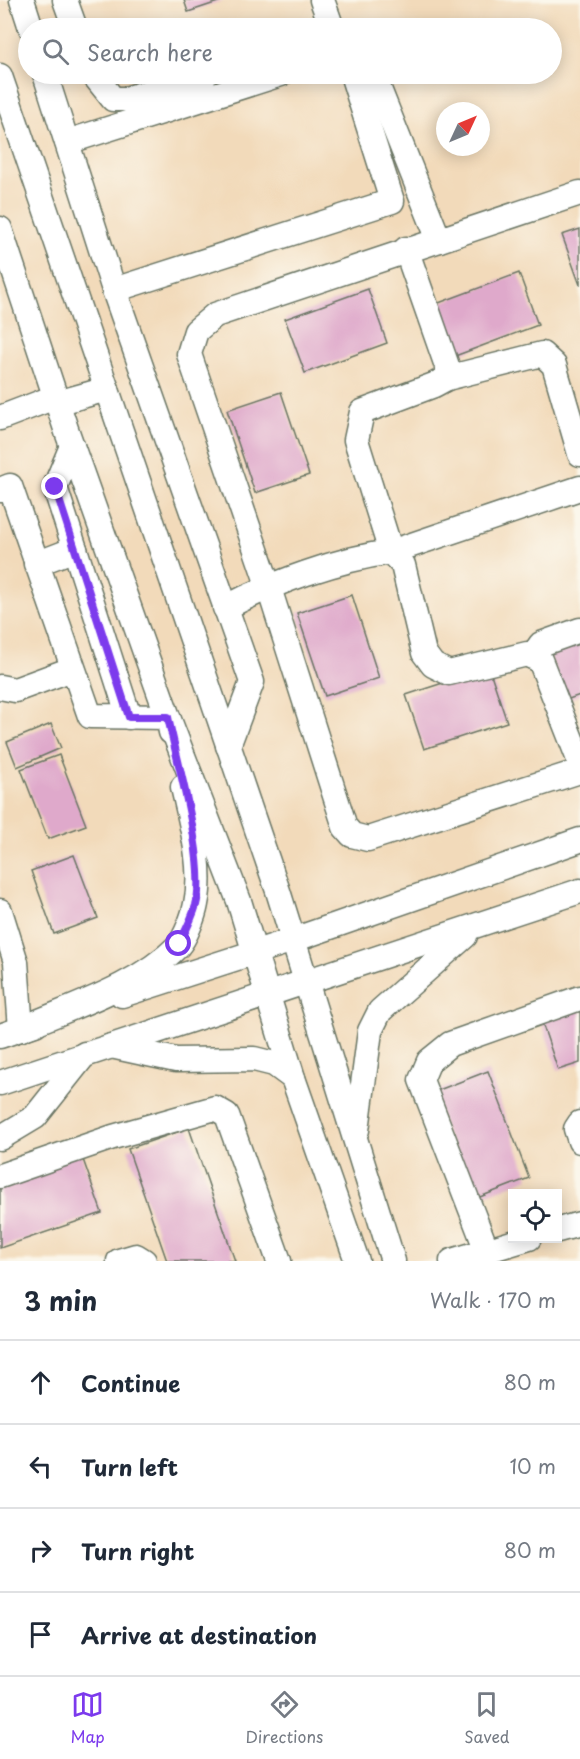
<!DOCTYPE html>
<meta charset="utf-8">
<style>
:root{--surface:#fff;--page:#f2f2f3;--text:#1f2937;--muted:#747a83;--line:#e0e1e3;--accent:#7c3aed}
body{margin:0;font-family:"Playpen Sans",sans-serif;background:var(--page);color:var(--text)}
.controls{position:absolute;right:18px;bottom:18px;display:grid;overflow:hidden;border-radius:0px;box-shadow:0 3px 15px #0003}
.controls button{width:54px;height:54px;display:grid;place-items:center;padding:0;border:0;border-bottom:2px solid var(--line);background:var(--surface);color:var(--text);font:30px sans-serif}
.compass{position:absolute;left:436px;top:102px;width:54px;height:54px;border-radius:50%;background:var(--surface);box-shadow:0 3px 15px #0003;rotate:46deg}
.stop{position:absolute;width:18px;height:18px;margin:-14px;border:4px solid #7c3aed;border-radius:50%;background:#fff}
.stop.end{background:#7c3aed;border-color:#fff;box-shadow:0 2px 6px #0008}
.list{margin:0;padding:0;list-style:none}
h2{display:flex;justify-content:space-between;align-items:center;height:78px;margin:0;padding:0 24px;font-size:26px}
h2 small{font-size:20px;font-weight:400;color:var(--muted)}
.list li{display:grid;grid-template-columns:39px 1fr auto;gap:18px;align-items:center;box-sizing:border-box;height:84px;padding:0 24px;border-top:2px solid var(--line)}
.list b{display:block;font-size:22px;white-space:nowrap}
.list em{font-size:20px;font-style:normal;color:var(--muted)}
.icon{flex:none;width:33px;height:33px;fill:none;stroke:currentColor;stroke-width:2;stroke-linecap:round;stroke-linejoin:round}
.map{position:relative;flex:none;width:580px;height:1261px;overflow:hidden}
.search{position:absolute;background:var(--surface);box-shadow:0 3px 15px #0003;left:18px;right:18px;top:18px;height:66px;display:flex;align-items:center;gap:15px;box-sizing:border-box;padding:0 21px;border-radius:33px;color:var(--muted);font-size:22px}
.sheet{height:414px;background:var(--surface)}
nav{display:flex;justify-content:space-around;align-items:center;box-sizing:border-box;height:84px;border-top:2px solid var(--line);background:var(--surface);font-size:16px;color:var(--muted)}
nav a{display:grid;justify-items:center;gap:3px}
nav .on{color:var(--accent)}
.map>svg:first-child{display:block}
.building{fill:#dfa9cb}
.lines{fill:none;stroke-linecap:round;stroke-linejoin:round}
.minor-casing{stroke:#697463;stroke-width:27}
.minor{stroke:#fff;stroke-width:24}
.route{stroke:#7c3aed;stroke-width:8}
</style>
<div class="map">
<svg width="580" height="1261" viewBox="0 0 580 1261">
<rect width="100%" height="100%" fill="#fbf7ec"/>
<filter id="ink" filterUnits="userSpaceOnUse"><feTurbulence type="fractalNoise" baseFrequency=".0167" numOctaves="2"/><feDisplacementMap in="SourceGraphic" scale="12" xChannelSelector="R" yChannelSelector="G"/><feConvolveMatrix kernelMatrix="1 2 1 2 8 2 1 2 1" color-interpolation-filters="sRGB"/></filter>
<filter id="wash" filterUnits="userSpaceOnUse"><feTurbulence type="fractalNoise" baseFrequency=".008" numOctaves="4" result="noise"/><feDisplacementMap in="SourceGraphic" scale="24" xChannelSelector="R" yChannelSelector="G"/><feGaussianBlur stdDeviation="1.35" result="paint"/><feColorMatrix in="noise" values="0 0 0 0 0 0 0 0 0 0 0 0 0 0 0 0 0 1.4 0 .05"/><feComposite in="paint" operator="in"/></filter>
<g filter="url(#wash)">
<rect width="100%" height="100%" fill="#f2daba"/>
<g id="blocks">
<!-- building -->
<g class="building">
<path d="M184 0H224L188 12Z"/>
<path d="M580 229V285L562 235Z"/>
<path d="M519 273 538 325 455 356 436 304Z"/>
<path d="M368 289 387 343 305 373 285 319Z"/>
<path d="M281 392 309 475 255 493 227 410Z"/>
<path d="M352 595 379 678 325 696 297 613Z"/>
<path d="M580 634V695L566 700 546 646Z"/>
<path d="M489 668 507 722 424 749 406 695Z"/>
<path d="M51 724 61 748 17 767 7 742Z"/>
<path d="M59 755 86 825 48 839 21 769Z"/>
<path d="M74 855 98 918 54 934 31 871Z"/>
<path d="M580 1000V1063L558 1070 539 1014Z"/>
<path d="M488 1071 529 1178 472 1200 431 1093Z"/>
<path d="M189 1128 235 1261H167L128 1149Z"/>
<path d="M80 1151 102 1213 0 1248V1180Z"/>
</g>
</g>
</g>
<g filter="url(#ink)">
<use href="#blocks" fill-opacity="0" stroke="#697463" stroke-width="1.5"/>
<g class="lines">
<defs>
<g id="minor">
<path d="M22 0 31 28"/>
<path d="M65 0 75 28"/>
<path d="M322 0 332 28"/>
<path d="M45 74 114 290 252 682 228 746"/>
<path d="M93 74 113 99H126L206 74"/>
<path d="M373 74 439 240"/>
<path d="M0 76 278 891 393 1261"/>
<path d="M67 142 281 74"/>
<path d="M580 193 215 315 196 331 189 354 268 585 345 827 352 835 368 839 580 771"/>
<path d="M0 229 66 429 168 717 239 901 293 1078 357 1261"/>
<path d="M406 249 447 366V378L434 385 362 412 356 440 391 552 580 488"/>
<path d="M114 290 392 201 352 74"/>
<path d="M447 378 542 354 554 365 580 454"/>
<path d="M57 403 107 389"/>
<path d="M0 418 55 397"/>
<path d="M72 446 55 487 129 717"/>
<path d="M0 490 10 486 90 716 168 717 171 732"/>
<path d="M36 564 75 549"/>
<path d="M225 608C272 583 338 559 391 552L403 565 424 653 433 665 449 673 527 654 540 660 580 762"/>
<path d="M532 657 541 644 580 630"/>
<path d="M0 687 15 690 72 669"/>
<path d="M0 911 16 962 21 1029"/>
<path d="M122 995 293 940 580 840"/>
<path d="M21 1029C73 1006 137 987 178 946 186 937 194 915 196 904 204 867 191 823 183 787"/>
<path d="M0 1036 35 1024"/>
<path d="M111 1046 176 1060 254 1059 274 1064 293 1078"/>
<path d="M0 1083 580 891"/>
<path d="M580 1123 576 1129 580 1141"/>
<path d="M357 1130 370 1031 380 1011 465 936"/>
<path d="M0 1138 35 1117 85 1054"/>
<path d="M0 1176 113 1137 215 1108 227 1115 279 1261"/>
<path d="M558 1230 580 1224"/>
<path d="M487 1251 421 1080 429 1061 450 1044 580 998"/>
<path d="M119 1261 136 1256 144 1261"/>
<path d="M452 1261 529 1238"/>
</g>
</defs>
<!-- minor casing -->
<use href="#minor" class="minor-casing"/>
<!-- minor -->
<use href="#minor" class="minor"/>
</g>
</g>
<g class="lines" filter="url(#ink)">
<!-- route -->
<path class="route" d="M55 487 129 717H168C177 762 207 863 196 905 192 919 185 932 179 944"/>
</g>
</svg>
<div class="controls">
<button><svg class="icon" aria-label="locate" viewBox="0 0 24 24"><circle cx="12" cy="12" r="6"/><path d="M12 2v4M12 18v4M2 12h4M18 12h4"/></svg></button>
</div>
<svg class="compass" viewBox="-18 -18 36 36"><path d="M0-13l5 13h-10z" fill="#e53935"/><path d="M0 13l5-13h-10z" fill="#747a83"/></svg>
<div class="stop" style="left:179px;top:944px"></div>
<div class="stop end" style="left:55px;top:487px"></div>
<div class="search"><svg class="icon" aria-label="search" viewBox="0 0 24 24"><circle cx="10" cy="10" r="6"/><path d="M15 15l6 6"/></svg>Search here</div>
</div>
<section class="sheet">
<h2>3 min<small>Walk · 170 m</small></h2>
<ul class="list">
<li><svg class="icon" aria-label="ahead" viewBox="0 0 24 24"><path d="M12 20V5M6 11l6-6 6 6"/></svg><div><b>Continue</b></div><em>80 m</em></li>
<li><svg class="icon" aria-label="left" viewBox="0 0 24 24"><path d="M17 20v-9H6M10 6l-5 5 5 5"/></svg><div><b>Turn left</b></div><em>10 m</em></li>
<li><svg class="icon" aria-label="right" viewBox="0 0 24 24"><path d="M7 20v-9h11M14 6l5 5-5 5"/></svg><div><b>Turn right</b></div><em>80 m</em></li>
<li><svg class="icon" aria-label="arrive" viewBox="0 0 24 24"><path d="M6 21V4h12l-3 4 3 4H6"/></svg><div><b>Arrive at destination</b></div></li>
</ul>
</section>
<nav>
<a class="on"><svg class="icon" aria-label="map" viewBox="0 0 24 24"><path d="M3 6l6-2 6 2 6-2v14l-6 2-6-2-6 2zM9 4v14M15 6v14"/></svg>Map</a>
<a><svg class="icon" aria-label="directions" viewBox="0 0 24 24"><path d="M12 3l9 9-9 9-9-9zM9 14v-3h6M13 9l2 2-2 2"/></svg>Directions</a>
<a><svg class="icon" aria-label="saved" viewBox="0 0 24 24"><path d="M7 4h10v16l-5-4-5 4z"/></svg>Saved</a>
</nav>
